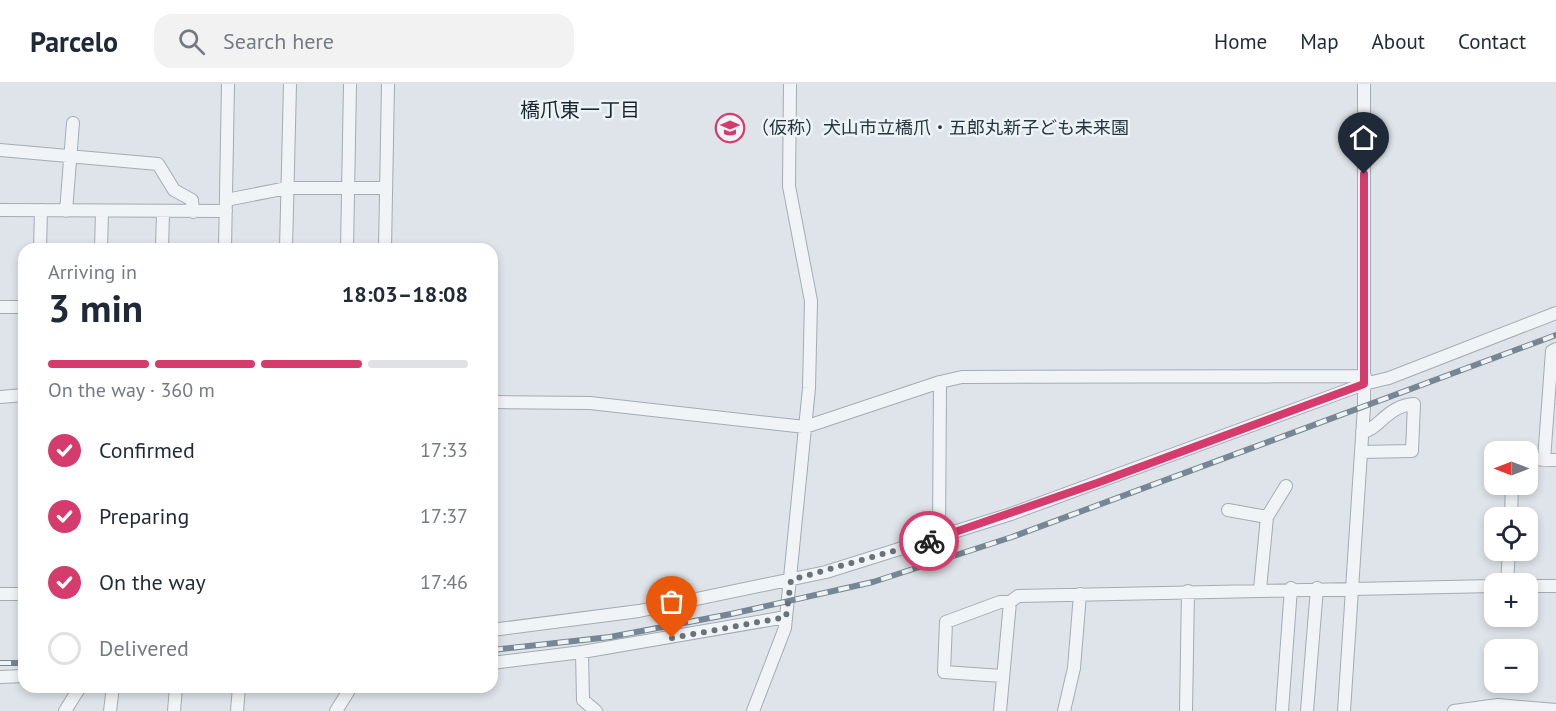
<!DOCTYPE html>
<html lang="en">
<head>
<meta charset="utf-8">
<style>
  body { margin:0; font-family:"PT Sans","Noto Sans JP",sans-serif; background:#f2f2f3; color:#1f2937; height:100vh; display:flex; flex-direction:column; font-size:22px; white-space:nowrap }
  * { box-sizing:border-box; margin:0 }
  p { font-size:20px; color:#747a83 }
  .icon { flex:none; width:33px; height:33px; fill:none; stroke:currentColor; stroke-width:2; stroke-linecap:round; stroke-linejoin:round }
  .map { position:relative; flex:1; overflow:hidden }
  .side { position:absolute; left:18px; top:159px; width:480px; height:450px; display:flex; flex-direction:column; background:#fff; border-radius:18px; box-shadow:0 3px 9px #0003 }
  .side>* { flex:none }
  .needle { width:39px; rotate:270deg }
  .fabs { position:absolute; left:1484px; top:357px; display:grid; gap:12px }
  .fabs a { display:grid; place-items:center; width:54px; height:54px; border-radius:12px; background:#fff; box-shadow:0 3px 9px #0003; font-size:30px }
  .pin { position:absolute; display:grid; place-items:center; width:51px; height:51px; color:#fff; margin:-62px -26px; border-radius:50% 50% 50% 0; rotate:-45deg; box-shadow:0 0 6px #0007 }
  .pin .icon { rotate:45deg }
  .courier { position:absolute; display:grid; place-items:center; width:60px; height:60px; margin:-30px; border:4px solid #d53c6d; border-radius:50%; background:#fff; color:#222; box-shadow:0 2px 8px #0007 }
  .headline em { font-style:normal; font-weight:800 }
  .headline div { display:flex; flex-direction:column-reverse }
  .headline { display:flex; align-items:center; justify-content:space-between; height:102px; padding:0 30px }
  h1 { font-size:39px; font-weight:800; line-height:45px }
  .bar { display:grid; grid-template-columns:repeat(4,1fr); gap:9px 6px; align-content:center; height:72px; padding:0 30px }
  .bar i { height:8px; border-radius:4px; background:#e0e1e3 }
  .bar .current { background:#d53c6d }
  .bar p { grid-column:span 4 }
  ol { padding:0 30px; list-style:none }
  li { display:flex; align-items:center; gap:18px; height:66px }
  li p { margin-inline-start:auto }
  li .icon { padding:6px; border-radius:50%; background:#d53c6d; color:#fff; stroke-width:4 }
  li:last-child { color:#747a83 }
  li i { width:33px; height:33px; border:3px solid #e0e1e3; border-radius:50% }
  header { display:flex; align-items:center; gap:36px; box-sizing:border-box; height:84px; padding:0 30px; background:#fff; border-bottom:2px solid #e0e1e3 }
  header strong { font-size:28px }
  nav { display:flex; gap:33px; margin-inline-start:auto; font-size:21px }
  .search { width:420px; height:54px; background:#f2f2f3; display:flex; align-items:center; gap:15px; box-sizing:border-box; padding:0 21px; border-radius:18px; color:#747a83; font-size:22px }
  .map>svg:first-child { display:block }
</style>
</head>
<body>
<header>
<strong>Parcelo</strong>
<div class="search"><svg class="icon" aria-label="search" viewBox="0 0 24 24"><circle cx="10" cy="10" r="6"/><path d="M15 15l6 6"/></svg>Search here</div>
<nav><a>Home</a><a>Map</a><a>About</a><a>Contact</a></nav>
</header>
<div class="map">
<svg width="1556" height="627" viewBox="0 0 1556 627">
  <rect width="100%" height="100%" fill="#dee4e9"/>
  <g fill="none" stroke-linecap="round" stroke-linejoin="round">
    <g stroke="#a3acb3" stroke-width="14">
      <path id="minor" d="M0,66L158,80L174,106L192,116L193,128
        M226,116L287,104H386
        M0,126L226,127
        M66,127L73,39
        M40,165L41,126
        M101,165L102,127
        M162,165L163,128
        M225,165L228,0
        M286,165L290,0
        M347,165L350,0
        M385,165L388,0
        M0,223H24
        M0,313L24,311
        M492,318L590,319L805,343L940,298L962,293L1365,292
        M1361,368L1412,367L1414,320C1388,321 1377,347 1362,348
        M1527,375L1556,376
        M1544,376L1552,267L1556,265
        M1228,426L1267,433
        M1511,434L1512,400
        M939,455L940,298
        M1507,500L1509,466
        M1527,502H1556
        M1260,505L1267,433L1286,402
        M0,510H24
        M492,546L639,527L826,488L1011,430L1364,300L1389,294L1556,229
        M582,568L583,616L596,627
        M492,579L582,568L786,533
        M1002,592L944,588L946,538L1000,518H1010
        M0,593L24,592
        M65,627L80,603
        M110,627L113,603
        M174,627L176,603
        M237,627L239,603
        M336,627L351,603
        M753,627L785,544L809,304L811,217L789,102L790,0
        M1000,627L1010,518L1018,512L1494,502
        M1064,627L1074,584L1080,510
        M1186,627L1188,507
        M1282,627L1291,504
        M1307,627L1317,504
        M1344,627L1364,323V0
        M1454,627L1498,621L1556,626"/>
    </g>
    <use href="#minor" stroke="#f1f4f7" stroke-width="12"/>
    <g stroke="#778693" stroke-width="6">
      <path id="rail" d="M492,566L610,553L731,530L873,498L1012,453L1556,251
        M0,579H24"/>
    </g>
    <use href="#rail" stroke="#eef3f6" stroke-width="4" stroke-dasharray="11" stroke-linecap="butt"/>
  </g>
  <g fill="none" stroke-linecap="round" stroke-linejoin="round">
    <path stroke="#67727b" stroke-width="6" stroke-dasharray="0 10.8" d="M672,554L786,533L791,496L929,457"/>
    <path stroke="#d53c6d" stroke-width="8" d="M929,457L1097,399L1364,300V90"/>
  </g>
  <defs>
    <g id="school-ring" transform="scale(1.5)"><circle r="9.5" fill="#eef3f6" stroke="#d53c6d" stroke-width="1.5"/><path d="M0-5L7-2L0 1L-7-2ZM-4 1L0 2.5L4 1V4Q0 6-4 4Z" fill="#d53c6d"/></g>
  </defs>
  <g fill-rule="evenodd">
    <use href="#school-ring" x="730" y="44"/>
  </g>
  <g text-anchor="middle" stroke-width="5" stroke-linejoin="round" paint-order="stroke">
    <g font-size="18" fill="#273440" stroke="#eef3f6" text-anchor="start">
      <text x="751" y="50">（仮称）犬山市立橋爪・五郎丸新子ども未来園</text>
    </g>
    <g font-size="20" fill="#192531" stroke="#eef3f6">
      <text x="580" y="33">橋爪東一丁目</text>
    </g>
  </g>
</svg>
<div class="fabs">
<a><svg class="needle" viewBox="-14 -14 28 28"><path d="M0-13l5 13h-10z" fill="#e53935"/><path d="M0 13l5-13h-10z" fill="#747a83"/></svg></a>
<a><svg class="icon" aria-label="locate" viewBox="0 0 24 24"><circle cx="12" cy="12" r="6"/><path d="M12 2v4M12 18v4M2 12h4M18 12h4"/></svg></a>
<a>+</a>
<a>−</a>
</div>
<div class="pin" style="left:672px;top:554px;background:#ea580c"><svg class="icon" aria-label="bag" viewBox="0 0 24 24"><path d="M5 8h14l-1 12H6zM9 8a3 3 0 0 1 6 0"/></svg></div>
<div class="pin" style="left:1364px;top:90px;background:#1f2937"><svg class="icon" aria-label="home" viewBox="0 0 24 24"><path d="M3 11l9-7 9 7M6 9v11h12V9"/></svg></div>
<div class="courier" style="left:929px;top:457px"><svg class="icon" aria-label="bike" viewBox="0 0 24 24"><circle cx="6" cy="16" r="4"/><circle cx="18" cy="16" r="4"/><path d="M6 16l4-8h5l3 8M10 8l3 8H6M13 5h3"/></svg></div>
<section class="side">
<div class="headline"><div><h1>3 min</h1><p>Arriving in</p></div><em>18:03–18:08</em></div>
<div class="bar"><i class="current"></i><i class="current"></i><i class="current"></i><i></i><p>On the way · 360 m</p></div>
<ol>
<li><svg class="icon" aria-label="check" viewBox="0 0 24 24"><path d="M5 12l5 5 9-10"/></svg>Confirmed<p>17:33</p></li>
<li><svg class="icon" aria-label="check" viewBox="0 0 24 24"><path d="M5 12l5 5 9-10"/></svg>Preparing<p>17:37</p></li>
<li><svg class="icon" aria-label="check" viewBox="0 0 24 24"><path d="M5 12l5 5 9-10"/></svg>On the way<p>17:46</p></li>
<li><i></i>Delivered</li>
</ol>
</section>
</div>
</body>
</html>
